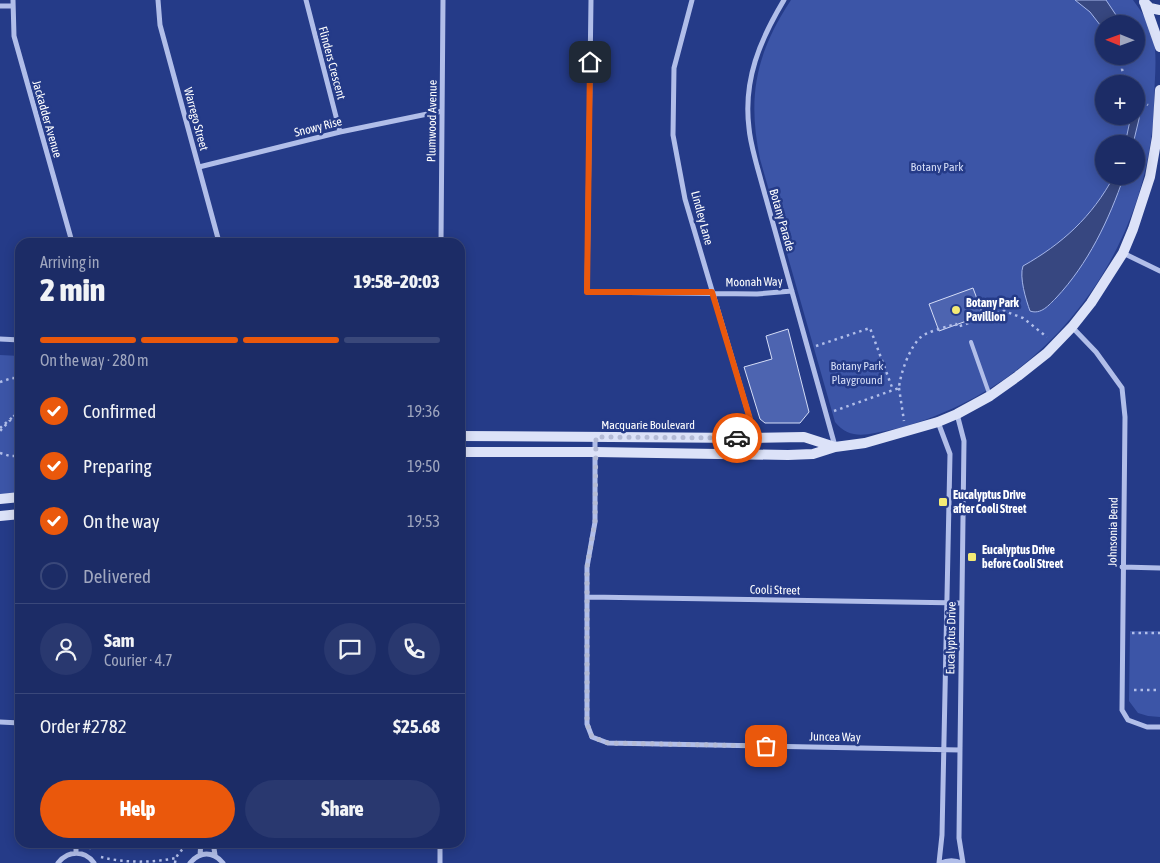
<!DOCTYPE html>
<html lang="en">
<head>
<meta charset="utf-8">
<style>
  body { margin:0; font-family:"Asap Condensed",sans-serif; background:#29386f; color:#f1f3f6; height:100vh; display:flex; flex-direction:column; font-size:19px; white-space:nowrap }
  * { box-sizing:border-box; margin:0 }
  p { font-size:16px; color:#a0a7bf }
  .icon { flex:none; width:28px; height:28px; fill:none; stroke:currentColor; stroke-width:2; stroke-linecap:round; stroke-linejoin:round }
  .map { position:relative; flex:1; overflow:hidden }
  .details { position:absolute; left:15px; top:238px; width:450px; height:610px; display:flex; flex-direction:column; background:#1c2c66; border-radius:15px; box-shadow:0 2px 12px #0003,0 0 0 1px #3a487a }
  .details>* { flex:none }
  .needle { width:32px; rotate:271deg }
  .controls { position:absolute; left:1095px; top:15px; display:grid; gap:10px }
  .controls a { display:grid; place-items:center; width:50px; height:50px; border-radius:50%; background:#1c2c66; box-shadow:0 2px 12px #0003,0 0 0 1px #3a487a; font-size:25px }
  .pin { position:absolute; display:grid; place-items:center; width:42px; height:42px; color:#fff; margin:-21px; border-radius:10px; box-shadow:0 2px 8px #0006 }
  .courier { position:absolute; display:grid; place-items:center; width:50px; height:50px; margin:-25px; border:4px solid #ea580c; border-radius:50%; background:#fff; color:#222; box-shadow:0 1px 6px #0007 }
  .headline em { font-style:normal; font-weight:800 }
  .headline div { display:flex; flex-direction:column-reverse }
  .headline { display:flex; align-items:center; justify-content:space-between; height:85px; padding:0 25px }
  h1 { font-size:32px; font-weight:800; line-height:38px }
  .bar { display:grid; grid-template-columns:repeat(4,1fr); gap:8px 5px; align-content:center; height:60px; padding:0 25px }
  .bar i { height:6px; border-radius:4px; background:#3a487a }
  .bar .on { background:#ea580c }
  .bar p { grid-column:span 4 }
  .line { display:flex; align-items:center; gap:12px; padding:0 25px; border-top:1px solid #3a487a }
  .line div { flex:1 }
  .round { display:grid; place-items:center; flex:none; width:52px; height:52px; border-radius:26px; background:#29386f }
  ol { padding:0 25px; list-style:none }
  li { display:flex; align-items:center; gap:15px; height:55px }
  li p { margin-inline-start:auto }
  li .icon { padding:5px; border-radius:50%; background:#ea580c; color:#fff; stroke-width:4 }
  li:last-child { color:#a0a7bf }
  li i { width:28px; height:28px; border:2px solid #3a487a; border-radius:50% }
  .button { display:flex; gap:10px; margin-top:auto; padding:10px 25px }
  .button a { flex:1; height:58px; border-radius:30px; background:#ea580c; color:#fff; font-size:20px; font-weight:800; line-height:58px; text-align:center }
  .button a+a { background:#29386f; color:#f1f3f6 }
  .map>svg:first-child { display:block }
</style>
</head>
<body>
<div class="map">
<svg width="1160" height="863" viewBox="0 0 1160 863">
  <rect width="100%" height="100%" fill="#253b88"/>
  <path fill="#3c55a7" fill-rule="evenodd" d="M791,0H1133C1141,11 1150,23 1153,36C1158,58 1154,82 1154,104C1150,231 1073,351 958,406C936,416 914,425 890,430C869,434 850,441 835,422L760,159C747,96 756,53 791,0ZM1104,24H1136V56H1104ZM1104,84H1136V116H1104ZM1104,144H1136V176H1104Z
    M0,355L20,356V494L0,495Z
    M1130,631H1160V717L1148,716L1138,713L1129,701Z"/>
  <path fill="#374780" stroke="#a5b6ea" d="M1075,0H1106L1122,24H1104V30L1090,12Z
    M1136,114L1139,116V119L1133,144H1125L1131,116H1136Z
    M1114,176H1124C1109,220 1088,264 1056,298C1049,305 1041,315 1030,311C1026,300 1019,277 1023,266C1062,244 1092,217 1114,176Z"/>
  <path fill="#4d64b0" stroke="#d5ddf7" d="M973,288L983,315L939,331L929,304Z
    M788,329L809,412L800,423H765L760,419L744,367L772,359L766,336Z"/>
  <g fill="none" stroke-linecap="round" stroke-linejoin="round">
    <path stroke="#b1bee9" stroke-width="2.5" stroke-dasharray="2.5 4" stroke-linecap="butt" d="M1136,38L1143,29
      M1125,56L1122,69L1126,84
      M1136,98L1148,105
      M816,346L870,328L893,390
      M0,382L12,378L20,379
      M899,388L904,421
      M834,411L899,388C900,374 910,346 921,337C928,331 947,327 956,324L957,327L1004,311L1023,318L1047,337
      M15,415L20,408
      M0,428L15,415L0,431
      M0,453L10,456H20
      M1132,633H1160
      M1134,690H1160
      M88,842L91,849
      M429,845V842
      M101,857C124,863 152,863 176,858
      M175,863C176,853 184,847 193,844"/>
    <path stroke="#b1bee9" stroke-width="4" d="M971,342L990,396"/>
    <path stroke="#b1bee9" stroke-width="5" d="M13,0L14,36L72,242
      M158,0L160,25L219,242
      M306,0L340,132
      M591,0L587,292L757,294L792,291
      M692,0L674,68L673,135L685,199L750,419V438
      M784,0C760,40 743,80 749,128C750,141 754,154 757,166L835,446
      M0,6H13
      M199,167L340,132L442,111
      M441,242L443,0
      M1123,253L1160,271
      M1072,327L1096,352L1122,388L1125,417L1122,710L1128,720L1147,727H1160
      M0,339L20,340
      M957,414L964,441L960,750L959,838L963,863
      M938,422L950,454L942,835L939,863
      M595,437V522L587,567V724L592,737L608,743L960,750
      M1122,567L1160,568
      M588,597L962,603
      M0,722L20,723
      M76,842V853
      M213,842L215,855
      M440,842V863
      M200,855L201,842
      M58,863C68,850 85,850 94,863
      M190,863C200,851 213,851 223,863
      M941,863C947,860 956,860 961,863"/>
    <path stroke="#dce2f8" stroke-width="10" d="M1144,2L1150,8L1160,10
      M1145,4L1160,47
      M460,436L750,438L804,437L835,447
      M460,452H595L788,455L813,454L835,447L865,443L938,422L957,414L990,396L1018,376L1047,353L1072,327L1091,303L1123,253L1133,229L1150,177L1157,137L1160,90
      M0,499L20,497
      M0,516L20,514"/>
  </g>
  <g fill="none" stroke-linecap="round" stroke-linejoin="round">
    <path stroke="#b3bad5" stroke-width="5" stroke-dasharray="0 9" d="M737,438L596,437L595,522L587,567V724L592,737L608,743L766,746"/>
    <path stroke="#ea580c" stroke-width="6" d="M590,62L587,292H712L750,419V438H737"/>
  </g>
  <g fill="#f3ea75" stroke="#253b88" stroke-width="2">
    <circle cx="956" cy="310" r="5"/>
    <rect x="938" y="497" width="10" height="10" rx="2.5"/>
    <rect x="967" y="552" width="10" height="10" rx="2.5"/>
  </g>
  <g text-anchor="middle" stroke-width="5" stroke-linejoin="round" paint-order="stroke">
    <g font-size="12" fill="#fff" stroke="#253b88">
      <text transform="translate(332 63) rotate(75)" y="4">Flinders Crescent</text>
      <text transform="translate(47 119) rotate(74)" y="4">Jackadder Avenue</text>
      <text transform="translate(196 119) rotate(75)" y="4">Warrego Street</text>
      <text transform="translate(432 121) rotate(-89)" y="4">Plumwood Avenue</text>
      <text transform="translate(318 127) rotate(-14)" y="4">Snowy Rise</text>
      <text transform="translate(702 218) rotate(75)" y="4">Lindley Lane</text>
      <text transform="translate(782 220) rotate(74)" y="4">Botany Parade</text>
      <text transform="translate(754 282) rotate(-1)" y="4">Moonah Way</text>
      <text x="648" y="429">Macquarie Boulevard</text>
      <text transform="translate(1113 532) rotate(-89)" y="4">Johnsonia Bend</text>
      <text transform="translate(775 590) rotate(1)" y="4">Cooli Street</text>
      <text transform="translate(951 638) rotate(-89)" y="4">Eucalyptus Drive</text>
      <text transform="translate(835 737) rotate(1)" y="4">Juncea Way</text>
    </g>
    <g font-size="12" fill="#d5ddf7" stroke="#253b88">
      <text x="937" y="171">Botany Park</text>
      <text x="857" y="370">Botany Park<tspan x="857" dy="14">Playground</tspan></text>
    </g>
    <g font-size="12" font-weight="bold" fill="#fff" stroke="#253b88" text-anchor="start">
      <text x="966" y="307">Botany Park<tspan x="966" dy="14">Pavillion</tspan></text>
      <text x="953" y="499">Eucalyptus Drive<tspan x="953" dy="14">after Cooli Street</tspan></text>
      <text x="982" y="554">Eucalyptus Drive<tspan x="982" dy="14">before Cooli Street</tspan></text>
    </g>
  </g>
</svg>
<div class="controls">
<a><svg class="needle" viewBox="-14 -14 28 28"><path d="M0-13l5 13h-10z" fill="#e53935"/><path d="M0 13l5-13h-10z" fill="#a0a7bf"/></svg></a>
<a>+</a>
<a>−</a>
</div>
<div class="pin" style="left:766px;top:746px;background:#ea580c"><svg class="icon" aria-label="bag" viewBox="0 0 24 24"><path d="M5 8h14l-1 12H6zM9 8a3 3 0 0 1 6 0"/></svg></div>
<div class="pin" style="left:590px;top:62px;background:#1f2937"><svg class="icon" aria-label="home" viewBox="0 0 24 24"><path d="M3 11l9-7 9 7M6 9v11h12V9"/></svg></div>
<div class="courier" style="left:737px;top:438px"><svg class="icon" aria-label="car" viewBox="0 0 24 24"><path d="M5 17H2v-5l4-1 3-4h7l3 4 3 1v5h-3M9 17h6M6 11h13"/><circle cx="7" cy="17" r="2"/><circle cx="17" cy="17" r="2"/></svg></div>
<section class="details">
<div class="headline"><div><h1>2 min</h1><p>Arriving in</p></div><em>19:58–20:03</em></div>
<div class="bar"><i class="on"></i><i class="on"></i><i class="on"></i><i></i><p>On the way · 280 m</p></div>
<ol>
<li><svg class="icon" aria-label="check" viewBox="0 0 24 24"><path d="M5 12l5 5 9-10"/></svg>Confirmed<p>19:36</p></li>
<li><svg class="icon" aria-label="check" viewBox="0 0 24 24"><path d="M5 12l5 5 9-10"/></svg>Preparing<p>19:50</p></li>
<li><svg class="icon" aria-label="check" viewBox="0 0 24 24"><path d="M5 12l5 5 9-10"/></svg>On the way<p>19:53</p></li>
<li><i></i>Delivered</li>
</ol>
<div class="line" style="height:90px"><a class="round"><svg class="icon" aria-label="person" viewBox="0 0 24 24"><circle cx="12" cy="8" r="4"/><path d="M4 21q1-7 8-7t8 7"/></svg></a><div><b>Sam</b><p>Courier · 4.7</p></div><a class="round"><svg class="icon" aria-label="chat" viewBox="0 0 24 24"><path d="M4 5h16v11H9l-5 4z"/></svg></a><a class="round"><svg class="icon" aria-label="phone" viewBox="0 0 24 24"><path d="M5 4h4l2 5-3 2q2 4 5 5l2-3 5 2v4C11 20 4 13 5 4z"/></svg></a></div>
<div class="line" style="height:65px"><div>Order #2782</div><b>$25.68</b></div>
<div class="button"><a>Help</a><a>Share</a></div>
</section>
</div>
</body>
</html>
